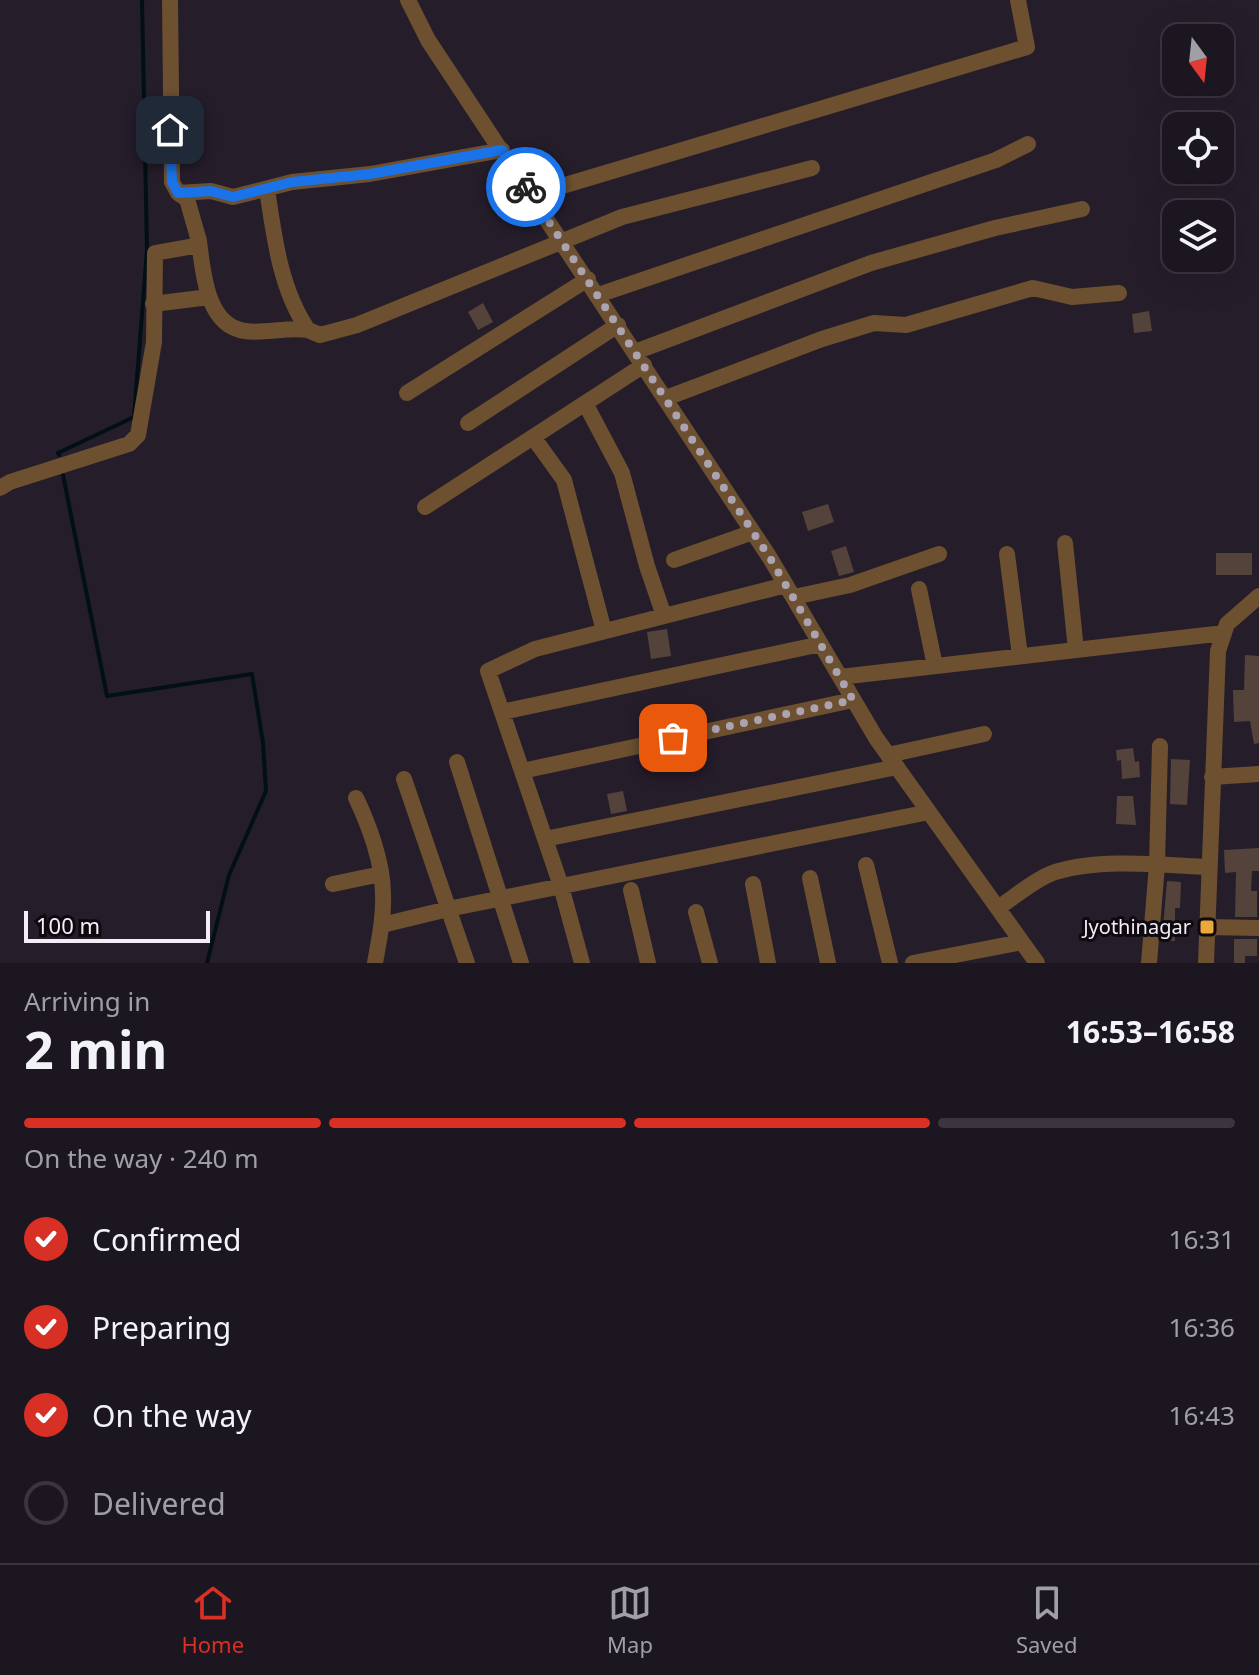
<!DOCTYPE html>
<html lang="en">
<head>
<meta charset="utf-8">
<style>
  body { margin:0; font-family:"Noto Sans",sans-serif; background:#251f29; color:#f1f3f6; height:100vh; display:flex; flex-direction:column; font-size:30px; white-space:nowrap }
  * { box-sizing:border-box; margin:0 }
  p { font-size:26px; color:#a09fa5 }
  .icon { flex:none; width:44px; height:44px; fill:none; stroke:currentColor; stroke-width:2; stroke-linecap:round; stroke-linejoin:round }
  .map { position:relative; height:963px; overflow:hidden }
  .panel { display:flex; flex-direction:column; background:#1c1620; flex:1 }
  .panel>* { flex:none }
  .needle { width:52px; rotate:165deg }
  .tools { position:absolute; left:1162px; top:24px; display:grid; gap:16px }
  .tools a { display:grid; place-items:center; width:72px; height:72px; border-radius:16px; background:#1c1620; box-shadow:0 8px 32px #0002,0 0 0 2px #3a353e; font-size:40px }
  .scale { position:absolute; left:24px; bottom:20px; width:186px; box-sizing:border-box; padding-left:8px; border:4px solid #f3edf7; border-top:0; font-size:22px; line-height:28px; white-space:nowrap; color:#f3edf7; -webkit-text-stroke:6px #0d090f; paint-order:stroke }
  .pin { position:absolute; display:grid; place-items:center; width:68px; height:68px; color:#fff; margin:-34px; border-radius:16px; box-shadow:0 4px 12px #0006 }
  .courier { position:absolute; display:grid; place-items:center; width:80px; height:80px; margin:-40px; border:6px solid #1a73e8; border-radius:50%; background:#fff; color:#222; box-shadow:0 2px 10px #0007 }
  .summary em { font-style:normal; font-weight:700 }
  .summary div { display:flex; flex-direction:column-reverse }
  .summary { display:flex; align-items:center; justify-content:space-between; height:136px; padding:0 24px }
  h1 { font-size:52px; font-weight:700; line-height:60px }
  .bar { display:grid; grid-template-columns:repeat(4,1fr); gap:12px 8px; align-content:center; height:96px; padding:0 24px }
  .bar i { height:10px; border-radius:6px; background:#3a353e }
  .bar .current { background:#d93025 }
  .bar p { grid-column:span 4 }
  ol { padding:0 24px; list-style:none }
  li { display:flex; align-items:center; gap:24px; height:88px }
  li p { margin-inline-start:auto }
  li .icon { padding:8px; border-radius:50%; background:#d93025; color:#fff; stroke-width:4 }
  li:last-child { color:#a09fa5 }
  li i { width:44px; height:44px; border:4px solid #3a353e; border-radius:50% }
  .dock { display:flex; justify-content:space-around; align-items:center; height:112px; border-top:2px solid #3a353e; background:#1c1620; font-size:22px; color:#a09fa5 }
  .dock a { display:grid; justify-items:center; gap:4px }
  .dock .current { color:#d93025 }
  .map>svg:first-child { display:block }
</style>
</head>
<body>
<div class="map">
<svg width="1259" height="963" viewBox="0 0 1259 963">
  <rect width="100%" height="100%" fill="#261d2b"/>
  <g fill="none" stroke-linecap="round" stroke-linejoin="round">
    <path stroke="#001015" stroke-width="4" d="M59,455L58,453L134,417L147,250L142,0
      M63,475L107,696L252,674L263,743L266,791L229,875L207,963"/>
  </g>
  <path fill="#54433b" d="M483,303L493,322L478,330L468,312Z
    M1149,311L1152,331L1134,333L1132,314Z
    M828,504L834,522L808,531L802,512Z
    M846,546L854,572L839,576L831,551Z
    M1216,553H1252V575H1216Z
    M667,629L671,656L651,659L647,632Z
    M1245,655L1259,656V743L1254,744L1250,721L1234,722L1233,690H1244Z
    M1133,748L1135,762L1139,761L1140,777L1122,779L1121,760L1117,761L1116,750Z
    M1171,759L1190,760L1187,805L1170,804Z
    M623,791L627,811L611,814L607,794Z
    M1117,796H1133L1136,825L1116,824Z
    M1259,848V871H1252L1251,891H1257V917H1235L1236,872L1225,873L1224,850Z
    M1167,881L1181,882L1180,908H1175V941L1162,940Z
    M1234,939H1257V956H1245V963H1234Z"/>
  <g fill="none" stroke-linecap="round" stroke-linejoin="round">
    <path stroke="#6c5030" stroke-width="16" d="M408,0L428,40L770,558L876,738L1037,963
      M267,189C274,236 280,289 308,330L320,335L357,325L622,217L812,168
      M178,193L211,191L233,197L292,182L370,174L502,150
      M532,195L1027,47L1018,0
      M199,241C203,271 206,326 245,331C264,334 286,327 308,330
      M598,295L996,160L1028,144
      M153,304L209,297
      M635,352L871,263L995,228L1082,209
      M407,393L588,279
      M666,398L822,339L874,323L906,325L1033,288L1072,297L1119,293
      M585,403L622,473L647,566L664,616
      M468,423L618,325
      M533,437L564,480L604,631
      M0,488L10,482L129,444L138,435L154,342L155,253L194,246L199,241L187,199L178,193L172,182L170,0
      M425,507L644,365
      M1065,543L1076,650
      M1007,554L1020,656
      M674,560L753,532
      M919,589L935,666
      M794,597L850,585L939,554
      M840,677L1224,633
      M502,712L821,644
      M888,755L984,734
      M457,762L521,963
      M522,771L853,700
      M1212,777L1259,774
      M404,779L467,963
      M356,798C369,825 383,863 383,894C384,917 379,940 375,963
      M545,839L897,767
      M866,865L890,963
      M810,878L828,963
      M333,884L381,874
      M753,884L768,963
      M631,890L648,963
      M998,908C1016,896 1035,879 1055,872C1101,858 1162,865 1209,867
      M696,912L710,963
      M382,925L448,909L929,812
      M1207,927L1259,928
      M582,963L561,886L488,671L535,649L786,585
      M913,963L1022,942
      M1149,963L1157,865L1160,746
      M1206,963L1218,651L1227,624L1259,596"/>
  </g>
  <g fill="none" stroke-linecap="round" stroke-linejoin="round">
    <path stroke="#aba4b0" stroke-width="8" stroke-dasharray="0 14.4" d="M526,187L770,558L853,700L673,738"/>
    <path stroke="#1a73e8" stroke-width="10" d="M170,130L172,182L178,193L211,191L233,197L292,182L370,174L502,150L526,187"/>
  </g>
  <rect fill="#eca93b" stroke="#0d090f" stroke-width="3" x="1199" y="919" width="16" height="16" rx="4"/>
  <g text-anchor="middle" stroke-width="6" stroke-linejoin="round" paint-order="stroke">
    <g font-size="20" fill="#f3edf7" stroke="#0d090f" text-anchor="end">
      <text x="1191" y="934">Jyothinagar</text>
    </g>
  </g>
</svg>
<div class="tools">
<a><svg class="needle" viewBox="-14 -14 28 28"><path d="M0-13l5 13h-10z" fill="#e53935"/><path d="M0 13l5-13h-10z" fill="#a09fa5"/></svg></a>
<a><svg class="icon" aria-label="locate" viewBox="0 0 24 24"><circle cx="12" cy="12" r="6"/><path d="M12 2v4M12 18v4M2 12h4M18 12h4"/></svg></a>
<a><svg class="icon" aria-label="layers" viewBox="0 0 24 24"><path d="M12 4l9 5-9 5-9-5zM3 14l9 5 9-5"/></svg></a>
</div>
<div class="scale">100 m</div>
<div class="pin" style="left:673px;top:738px;background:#ea580c"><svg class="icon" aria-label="bag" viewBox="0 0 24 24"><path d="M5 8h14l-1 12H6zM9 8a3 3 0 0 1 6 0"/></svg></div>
<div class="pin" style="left:170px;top:130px;background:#1f2937"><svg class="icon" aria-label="home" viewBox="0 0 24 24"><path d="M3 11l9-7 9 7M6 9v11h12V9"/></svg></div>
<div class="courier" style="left:526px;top:187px"><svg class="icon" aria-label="bike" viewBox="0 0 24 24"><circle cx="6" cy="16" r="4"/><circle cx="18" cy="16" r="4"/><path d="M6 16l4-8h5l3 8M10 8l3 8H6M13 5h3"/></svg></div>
</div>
<section class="panel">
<div class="summary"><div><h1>2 min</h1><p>Arriving in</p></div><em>16:53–16:58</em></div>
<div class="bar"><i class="current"></i><i class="current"></i><i class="current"></i><i></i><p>On the way · 240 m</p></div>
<ol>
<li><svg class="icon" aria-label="check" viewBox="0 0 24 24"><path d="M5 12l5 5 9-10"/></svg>Confirmed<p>16:31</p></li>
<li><svg class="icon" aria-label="check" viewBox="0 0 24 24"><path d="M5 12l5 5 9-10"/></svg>Preparing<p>16:36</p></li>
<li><svg class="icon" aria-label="check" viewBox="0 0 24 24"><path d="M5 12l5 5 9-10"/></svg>On the way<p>16:43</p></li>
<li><i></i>Delivered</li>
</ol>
</section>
<nav class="dock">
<a class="current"><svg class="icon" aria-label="home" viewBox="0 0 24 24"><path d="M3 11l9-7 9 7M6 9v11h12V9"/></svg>Home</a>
<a><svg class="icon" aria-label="map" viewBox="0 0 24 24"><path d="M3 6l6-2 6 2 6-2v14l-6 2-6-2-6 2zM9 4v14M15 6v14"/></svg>Map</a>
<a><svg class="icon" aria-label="saved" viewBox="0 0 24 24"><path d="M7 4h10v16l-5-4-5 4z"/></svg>Saved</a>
</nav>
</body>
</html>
